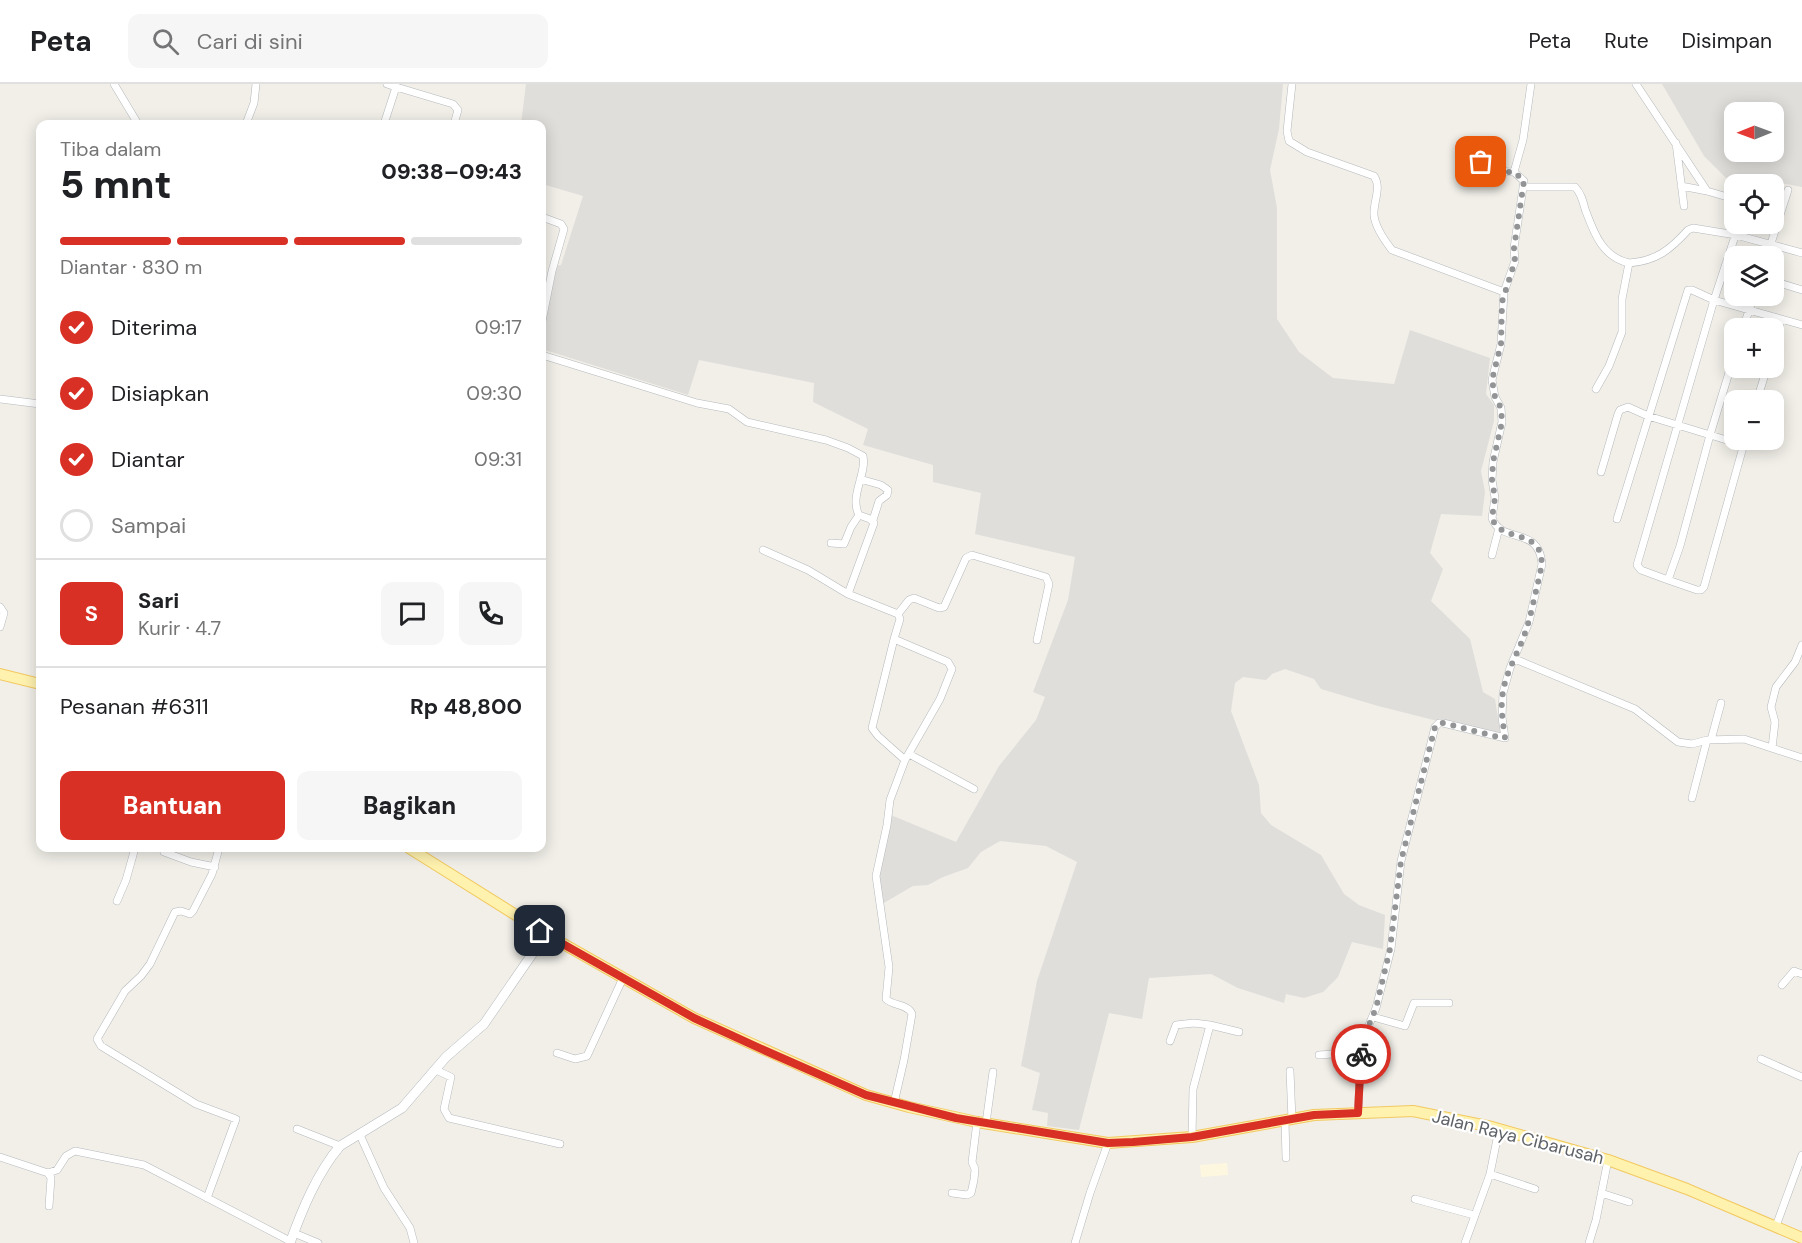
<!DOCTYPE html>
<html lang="id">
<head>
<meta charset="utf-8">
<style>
  body { margin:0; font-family:"DM Sans",sans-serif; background:#f6f6f6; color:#202124; height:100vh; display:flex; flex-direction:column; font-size:22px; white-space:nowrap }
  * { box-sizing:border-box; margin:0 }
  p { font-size:20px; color:#757577 }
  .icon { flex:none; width:33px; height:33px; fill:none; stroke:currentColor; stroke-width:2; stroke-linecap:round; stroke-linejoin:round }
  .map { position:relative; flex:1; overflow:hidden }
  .side { position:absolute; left:36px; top:36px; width:510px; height:732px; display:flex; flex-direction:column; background:#fff; border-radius:12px; box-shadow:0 3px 15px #0003 }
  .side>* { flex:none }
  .needle { width:39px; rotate:269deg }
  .fabs { position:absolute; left:1724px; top:18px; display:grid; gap:12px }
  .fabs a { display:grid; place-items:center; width:60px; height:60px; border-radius:12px; background:#fff; box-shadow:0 3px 15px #0003; font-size:30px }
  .pin { position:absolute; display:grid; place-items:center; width:51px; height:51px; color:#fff; margin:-26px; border-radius:12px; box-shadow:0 3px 9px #0006 }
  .courier { position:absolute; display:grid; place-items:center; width:60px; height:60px; margin:-30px; border:4px solid #d93025; border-radius:50%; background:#fff; color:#222; box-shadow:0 2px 8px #0007 }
  .summary em { font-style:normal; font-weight:800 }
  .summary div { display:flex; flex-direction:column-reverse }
  .summary { display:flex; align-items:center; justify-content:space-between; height:102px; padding:0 24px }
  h1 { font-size:39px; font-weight:800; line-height:45px }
  .bar { display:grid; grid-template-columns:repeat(4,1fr); gap:9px 6px; align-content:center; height:72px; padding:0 24px }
  .bar i { height:8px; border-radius:4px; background:#e0e0e0 }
  .bar .current { background:#d93025 }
  .bar p { grid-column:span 4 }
  .line { display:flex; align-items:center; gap:15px; padding:0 24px; border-top:2px solid #e0e0e0 }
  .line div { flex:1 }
  .round { display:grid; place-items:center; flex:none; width:63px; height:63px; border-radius:12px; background:#f6f6f6 }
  ol { padding:0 24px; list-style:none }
  li { display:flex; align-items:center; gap:18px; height:66px }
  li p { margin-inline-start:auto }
  li .icon { padding:6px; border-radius:50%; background:#d93025; color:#fff; stroke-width:4 }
  li:last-child { color:#757577 }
  li i { width:33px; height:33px; border:3px solid #e0e0e0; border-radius:50% }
  .action { display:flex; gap:12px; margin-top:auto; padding:12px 24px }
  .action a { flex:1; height:69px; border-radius:12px; background:#d93025; color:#fff; font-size:24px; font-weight:800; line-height:69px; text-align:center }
  .action a+a { background:#f6f6f6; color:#202124 }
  header { display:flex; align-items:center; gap:36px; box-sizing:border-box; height:84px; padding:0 30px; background:#fff; border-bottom:2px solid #e0e0e0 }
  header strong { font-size:28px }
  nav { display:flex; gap:33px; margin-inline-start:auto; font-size:21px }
  .search { width:420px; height:54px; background:#f6f6f6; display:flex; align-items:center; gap:15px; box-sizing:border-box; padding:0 21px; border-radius:12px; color:#757577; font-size:22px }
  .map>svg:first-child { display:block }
</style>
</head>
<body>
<header>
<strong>Peta</strong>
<div class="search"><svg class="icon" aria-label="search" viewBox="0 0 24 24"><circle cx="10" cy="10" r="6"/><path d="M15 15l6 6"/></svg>Cari di sini</div>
<nav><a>Peta</a><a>Rute</a><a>Disimpan</a></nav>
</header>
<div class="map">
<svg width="1802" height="1159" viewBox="0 0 1802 1159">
  <rect width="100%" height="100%" fill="#f1efe8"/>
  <path fill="#fef7e0" d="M1227,1079L1228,1091L1201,1093L1200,1081Z"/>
  <path fill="#e0deda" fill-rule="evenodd" d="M526,0H1283L1279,45L1270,86L1277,124V235L1299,268L1333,294L1394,300L1410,246L1490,274L1486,310L1494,321V337L1481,387L1485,408L1482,432L1441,430L1430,469L1443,485L1431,517L1470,555L1483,608L1495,615L1501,653L1378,622L1321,605L1314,595L1285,585L1272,590L1266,596L1243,593L1235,599L1231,627L1259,701L1261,729L1271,741L1321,771L1344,810L1359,821L1385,831L1383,865L1352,858L1338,893L1323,908L1304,914L1286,910L1284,919L1238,904L1211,890L1149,894L1142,935L1109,929L1079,1046L1047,1042L1048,1029L1032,1026L1040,989L1021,982L1037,897L1077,778L1046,762L1000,757L981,768L968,784L943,793L928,801L913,802L882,820L875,788L886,729L956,758L999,682L1036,636L1045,613L1033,608L1068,516L1075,473L975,450L981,409L933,398V381L863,361L868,345L813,318L814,299L699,276L688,311L542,265V219L551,183L561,181L583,112L542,100V40H521Z
    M1662,0H1802V103L1781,99L1728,96L1704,72ZM1734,28H1773V68H1734Z"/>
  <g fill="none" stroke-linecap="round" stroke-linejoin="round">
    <g stroke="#b5b8bc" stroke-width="8">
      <path id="street" d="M114,0L138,40
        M1292,0L1287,47L1289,57L1307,68L1374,92C1382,104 1373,118 1374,131C1375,143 1385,157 1392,166L1504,208L1501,260L1492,296L1495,313L1501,324L1502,338L1493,378L1492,396L1495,414L1492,434C1502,461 1539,441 1542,480L1529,538L1510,584L1503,609L1502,633L1505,654L1443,639H1439L1435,643L1401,777L1391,865L1376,924L1366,948L1361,968L1358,1029
        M1636,0L1707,107L1734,115
        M396,3L453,20L458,26L454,40
        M219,40H226
        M246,40L254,19L256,0
        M384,40L396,3L387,0
        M1676,59L1684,122
        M1472,67C1482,83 1495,88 1514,88
        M1681,102L1707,107
        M1523,103H1575C1581,109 1583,117 1585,125C1594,149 1602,173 1629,179L1622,215V248L1609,282L1596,305
        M542,133L561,140L564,145L552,187L542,237
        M1767,172L1788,106
        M1629,179C1656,177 1670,166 1688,146L1693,144L1736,151L1802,169
        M1773,197L1802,206
        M1504,208L1515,177L1514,164L1524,97L1514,88L1523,56L1531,0
        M1743,244L1754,212
        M1773,263L1781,235
        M542,271L697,319L729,325L747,338L826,356L848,364L863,372C867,390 849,412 859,431L870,435L874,439L848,510L898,530L900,535L894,555L948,578L952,585L940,615L905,676L890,716L887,741L876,792L889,883L886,915C893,922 908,920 912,930L904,976L894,1019
        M1734,272L1710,351L1680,462L1668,496L1697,506H1701L1704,503L1745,356
        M0,315L40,320
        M1757,316L1767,284
        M1601,388L1618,330L1620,326L1628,323L1648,332L1743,361
        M860,395L881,401L888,406L887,411L879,417L873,436
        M1617,435L1688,206H1692L1714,216L1802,241
        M831,459L844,460L851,443L859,431
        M763,466L808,486L848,510
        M1492,471L1499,444
        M1668,496L1641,486L1637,481L1714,216L1739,140
        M0,523L4,529L0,543
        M898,530L909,516L914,514L939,524L944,523L966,474L972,471L1046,493L1049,500L1037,556
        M894,555L872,644L878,652L905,676
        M1515,575L1635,625L1678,658L1692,660L1707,656L1744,655L1802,674
        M1711,656L1721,619
        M1772,664L1775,638L1771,623L1776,603L1795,578L1802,561
        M909,670L974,705
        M1692,714L1707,656
        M164,768L191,778L215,783
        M117,817L126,796L135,764
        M1782,901L1794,887L1802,890
        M1373,933L1405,942L1414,919H1449
        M1170,957L1176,941L1194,939L1210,941
        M557,969L575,975L587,972L623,894
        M1319,971L1361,968
        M1761,975L1802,993
        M436,986L451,993L444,1025L449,1034L560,1060
        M1290,987L1292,1036
        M1285,1037L1286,1074
        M986,1039L993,988
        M297,1045L340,1062
        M360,1051L384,1104L410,1144L414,1159
        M1192,1053L1193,1005L1210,941L1239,948
        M0,1073L48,1089L51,1094L49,1122
        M48,1089L57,1086L66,1072L75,1067L144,1081L290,1157
        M1490,1090L1535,1105
        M952,1109L967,1111L971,1109L974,1096L975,1085L972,1078L977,1038
        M1601,1109L1629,1118
        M207,1114L236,1035L196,1020L101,962L97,955L125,907L141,892L150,880L175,828L181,827L190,830L193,827L212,790L219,764
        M1415,1115L1474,1131
        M1776,1142L1802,1071
        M294,1149L318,1159
        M1075,1159L1090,1109L1108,1059
        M1465,1159L1490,1090L1499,1045
        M1589,1159L1596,1136L1608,1076"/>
    </g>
    <g stroke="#b6babf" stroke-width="10">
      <path id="secondary" d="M290,1159C302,1126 317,1089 340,1062L402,1024L446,973L484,940L546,850"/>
    </g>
    <g stroke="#f2c960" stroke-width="12">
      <path id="primary" d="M0,590L40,600
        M409,764L546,850L694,934L866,1011L909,1023L977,1038L1108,1059L1192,1053L1314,1031L1413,1027L1492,1043L1608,1076L1687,1105L1802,1154"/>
    </g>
    <use href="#street" stroke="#fff" stroke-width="7"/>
    <use href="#secondary" stroke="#fff" stroke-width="9"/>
    <use href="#primary" stroke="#fff2af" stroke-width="10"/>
  </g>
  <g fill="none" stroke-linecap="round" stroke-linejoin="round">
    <path stroke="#929495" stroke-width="6" stroke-dasharray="0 10.8" d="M1361,970L1366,948L1376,924L1390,865L1401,777L1435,643L1439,639H1443L1502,654H1505C1503,638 1500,624 1503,608C1506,588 1517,571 1524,552C1530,536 1533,519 1537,503C1539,493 1543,481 1541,471C1534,446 1500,457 1492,434L1495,414L1492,396L1493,378L1502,338L1501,324L1495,313L1492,296L1501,260L1502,218L1515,177L1514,164L1524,97L1514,88H1497L1481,78"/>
    <path stroke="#d93025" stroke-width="8" d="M540,847L694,934L766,967L866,1011L956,1034L1108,1059L1133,1058L1192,1053L1314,1031L1358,1029L1361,970"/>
  </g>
  <g text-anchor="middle" stroke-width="4.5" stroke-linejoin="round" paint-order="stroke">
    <g font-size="18" fill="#5f6368" stroke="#fff">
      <text transform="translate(1518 1053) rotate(14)" y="6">Jalan Raya Cibarusah</text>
    </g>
  </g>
</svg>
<div class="fabs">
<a><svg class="needle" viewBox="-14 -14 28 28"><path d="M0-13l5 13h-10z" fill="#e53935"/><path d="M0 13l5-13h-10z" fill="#757577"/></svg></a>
<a><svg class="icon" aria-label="locate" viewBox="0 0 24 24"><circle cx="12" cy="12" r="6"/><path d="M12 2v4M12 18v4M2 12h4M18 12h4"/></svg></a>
<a><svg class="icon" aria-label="layers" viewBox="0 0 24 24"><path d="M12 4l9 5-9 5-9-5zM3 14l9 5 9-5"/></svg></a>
<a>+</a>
<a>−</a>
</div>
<div class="pin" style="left:1481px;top:78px;background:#ea580c"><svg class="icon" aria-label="bag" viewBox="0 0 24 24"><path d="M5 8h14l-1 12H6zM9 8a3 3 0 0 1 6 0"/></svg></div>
<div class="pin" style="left:540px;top:847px;background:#1f2937"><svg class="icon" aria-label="home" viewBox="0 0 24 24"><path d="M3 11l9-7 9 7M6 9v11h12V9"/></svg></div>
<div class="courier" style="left:1361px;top:970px"><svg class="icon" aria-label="bike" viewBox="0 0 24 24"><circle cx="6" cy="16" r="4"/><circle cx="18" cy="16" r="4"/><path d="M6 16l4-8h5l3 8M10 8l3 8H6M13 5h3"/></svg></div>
<section class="side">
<div class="summary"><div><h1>5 mnt</h1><p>Tiba dalam</p></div><em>09:38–09:43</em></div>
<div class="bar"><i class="current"></i><i class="current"></i><i class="current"></i><i></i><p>Diantar · 830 m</p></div>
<ol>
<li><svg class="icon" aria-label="check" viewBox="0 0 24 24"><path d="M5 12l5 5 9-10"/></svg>Diterima<p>09:17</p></li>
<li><svg class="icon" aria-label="check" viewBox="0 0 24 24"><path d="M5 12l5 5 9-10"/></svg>Disiapkan<p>09:30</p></li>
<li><svg class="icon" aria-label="check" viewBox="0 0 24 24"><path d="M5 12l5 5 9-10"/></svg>Diantar<p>09:31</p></li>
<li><i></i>Sampai</li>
</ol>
<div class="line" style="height:108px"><b class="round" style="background:#d93025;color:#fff">S</b><div><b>Sari</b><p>Kurir · 4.7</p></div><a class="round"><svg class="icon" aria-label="chat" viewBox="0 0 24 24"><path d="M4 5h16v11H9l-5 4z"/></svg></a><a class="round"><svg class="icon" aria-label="phone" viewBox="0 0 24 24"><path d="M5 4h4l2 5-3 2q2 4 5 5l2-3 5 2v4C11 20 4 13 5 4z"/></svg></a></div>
<div class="line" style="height:78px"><div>Pesanan #6311</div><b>Rp 48,800</b></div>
<div class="action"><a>Bantuan</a><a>Bagikan</a></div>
</section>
</div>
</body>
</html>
